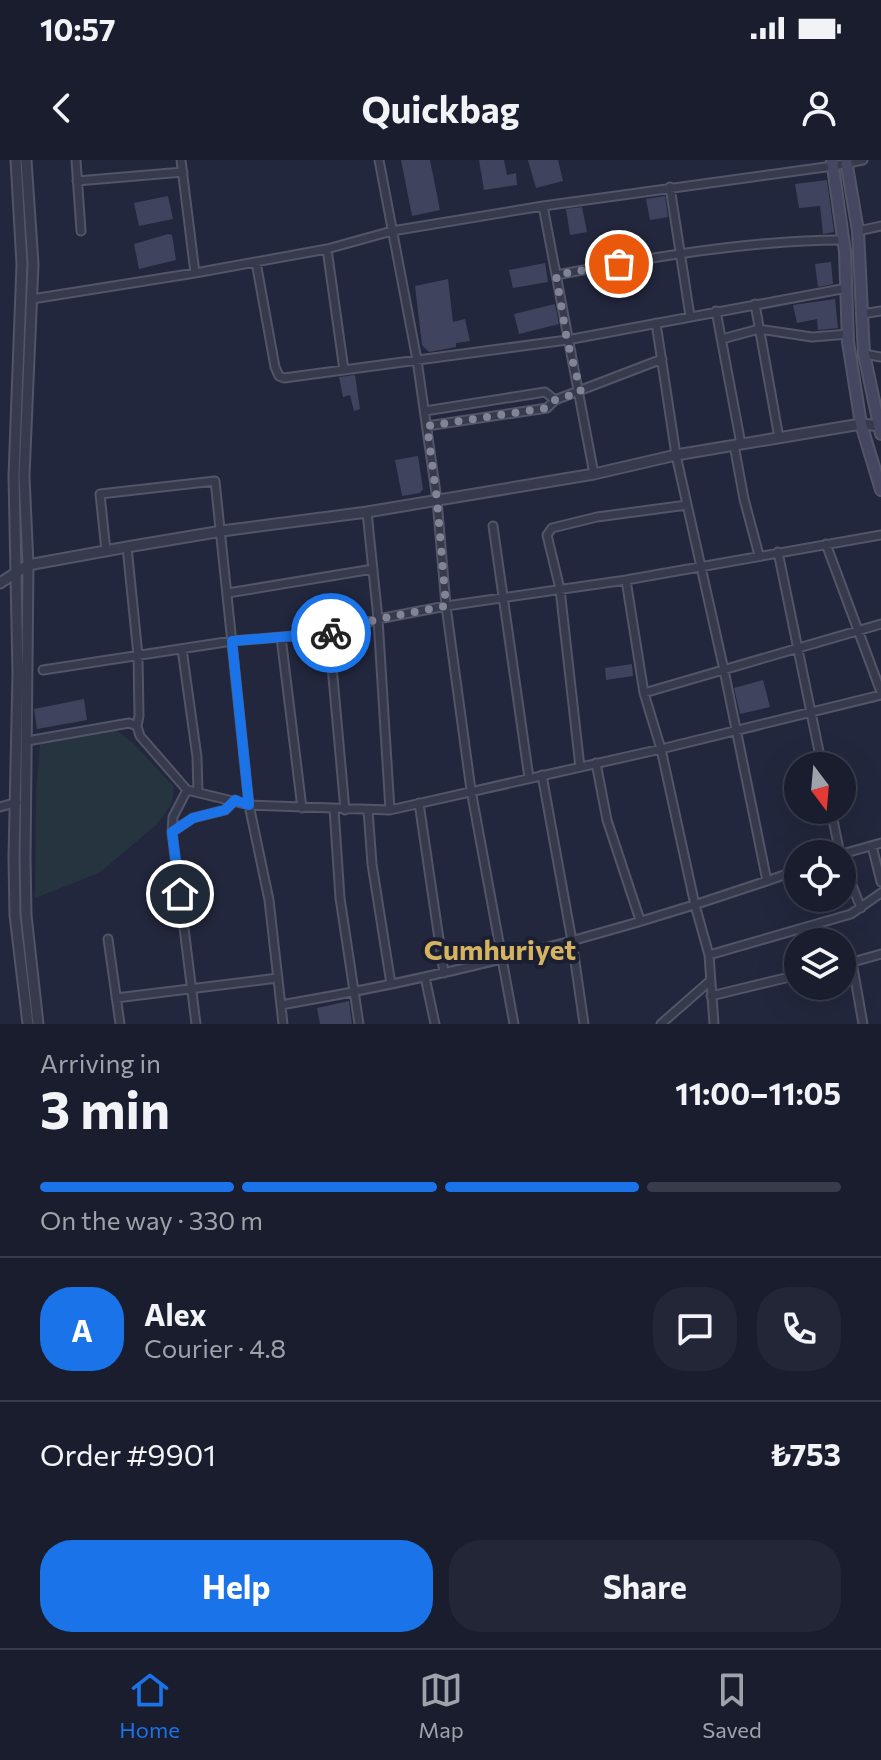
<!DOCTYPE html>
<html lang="en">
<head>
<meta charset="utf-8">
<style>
  body { margin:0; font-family:Commissioner,sans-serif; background:#232636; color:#f1f3f6; height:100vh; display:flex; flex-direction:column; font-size:30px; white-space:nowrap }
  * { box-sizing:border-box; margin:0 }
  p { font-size:26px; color:#9fa2aa }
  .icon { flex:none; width:44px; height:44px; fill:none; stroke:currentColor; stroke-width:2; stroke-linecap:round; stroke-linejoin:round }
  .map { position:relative; height:864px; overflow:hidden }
  .details { display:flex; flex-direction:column; background:#1a1d2e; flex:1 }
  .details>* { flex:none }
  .needle { width:52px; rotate:164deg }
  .tools { position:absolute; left:784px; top:592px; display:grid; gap:16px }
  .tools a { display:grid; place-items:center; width:72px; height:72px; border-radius:50%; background:#1a1d2e; box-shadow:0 8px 32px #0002,0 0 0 2px #383b4a; font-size:40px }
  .pin { position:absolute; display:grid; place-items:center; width:68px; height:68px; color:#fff; margin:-34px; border:4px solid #fff; border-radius:50%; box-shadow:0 2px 8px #0007 }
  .courier { position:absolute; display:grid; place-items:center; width:80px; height:80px; margin:-40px; border:6px solid #1a73e8; border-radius:50%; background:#fff; color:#222; box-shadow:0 2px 10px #0007 }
  .head em { font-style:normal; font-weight:700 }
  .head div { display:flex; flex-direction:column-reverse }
  .head { display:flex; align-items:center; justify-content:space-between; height:136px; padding:0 40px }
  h1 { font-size:52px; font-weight:700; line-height:60px }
  .bar { display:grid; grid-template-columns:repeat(4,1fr); gap:12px 8px; align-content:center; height:96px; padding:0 40px }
  .bar i { height:10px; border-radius:6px; background:#383b4a }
  .bar .current { background:#1a73e8 }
  .bar p { grid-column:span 4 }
  .line { display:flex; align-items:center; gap:20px; padding:0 40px; border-top:2px solid #383b4a }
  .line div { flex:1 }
  .round { display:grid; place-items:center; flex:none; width:84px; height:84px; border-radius:32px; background:#232636 }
  .primary-button { display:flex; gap:16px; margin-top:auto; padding:16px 40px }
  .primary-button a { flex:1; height:92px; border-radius:32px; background:#1a73e8; color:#fff; font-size:32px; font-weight:700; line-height:92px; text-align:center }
  .primary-button a+a { background:#232636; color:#f1f3f6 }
  .status { display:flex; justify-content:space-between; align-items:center; height:56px; padding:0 40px; background:#1a1d2e; direction:ltr }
  .status svg { height:22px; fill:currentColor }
  header { display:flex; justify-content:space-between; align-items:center; height:104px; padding:0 40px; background:#1a1d2e; font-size:36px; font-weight:700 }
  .dock { display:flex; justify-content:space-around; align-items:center; height:112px; border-top:2px solid #383b4a; background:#1a1d2e; font-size:22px; color:#9fa2aa }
  .dock a { display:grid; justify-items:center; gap:4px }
  .dock .current { color:#1a73e8 }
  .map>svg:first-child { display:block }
</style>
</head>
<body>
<div class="status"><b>10:57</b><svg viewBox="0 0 49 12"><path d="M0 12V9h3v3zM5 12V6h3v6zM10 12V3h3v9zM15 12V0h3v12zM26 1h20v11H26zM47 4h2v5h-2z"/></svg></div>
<header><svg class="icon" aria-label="back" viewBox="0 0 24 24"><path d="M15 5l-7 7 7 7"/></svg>Quickbag<svg class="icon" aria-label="person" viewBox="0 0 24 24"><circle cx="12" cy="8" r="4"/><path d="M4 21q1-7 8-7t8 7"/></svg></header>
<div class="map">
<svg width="881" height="864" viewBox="0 0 881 864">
  <rect width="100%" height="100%" fill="#23273d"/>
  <path fill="#25343e" d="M116,570L133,583L174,627L172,644L156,665L99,713L35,738L36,634L40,583Z"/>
  <path fill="#3f435d" d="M401,0H430L440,50L412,56Z
    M479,0H504L507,15L516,13L517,25L484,30Z
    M528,0H558L563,21L536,28Z
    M827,20L834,72L823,74L820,46L799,48L795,24Z
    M168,36L173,59L139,66L134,43Z
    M665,36L668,57L650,60L646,39Z
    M582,47L587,72L570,75L566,49Z
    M168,74L172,75L176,100L139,109L134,84Z
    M831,102L833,124L818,127L815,104Z
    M545,103L548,122L513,128L509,110Z
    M448,119L453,162L465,159L470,181L456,183V187L429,192L422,185L415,126Z
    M835,139L838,168L818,170L817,159L797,163L793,145Z
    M555,144L559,164L519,174L514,154Z
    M355,215L360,249L354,251L350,235L343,237L339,217Z
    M418,296L423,329L420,333L402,336L395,300Z
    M632,504L633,516L606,520L605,508Z
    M763,520L770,547L740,554L734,528Z
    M84,539L87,560L37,569L34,549Z
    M349,841L352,864H320L317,848Z"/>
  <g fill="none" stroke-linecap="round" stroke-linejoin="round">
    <g stroke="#525568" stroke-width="11">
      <path id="minor" d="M76,0L81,71
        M181,0L195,113
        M379,0L417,200L437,340L446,446L471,630L514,864
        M77,21L183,12
        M670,27L690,156
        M543,46L594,314
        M858,71L881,66
        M327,89L344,210
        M256,102L275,207L279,216L284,218L567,180L847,128
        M556,115C648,98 749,80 843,80
        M32,139L195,113L327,89L392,71L543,46L833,6L863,0
        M755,144L779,278
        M716,151L741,284
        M862,154L881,151
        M656,163L676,295L724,510L767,721
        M722,179L759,169L812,177L848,174
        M864,194L881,197
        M425,251L545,232L555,240L662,199
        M427,266L547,248L555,240
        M734,285L744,339L759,395
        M367,352L378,459L390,650
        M493,366L529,618
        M826,384L881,532
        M127,387L138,495L139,556L137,566
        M106,391L100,334L215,321L249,645L269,740L283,864
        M778,392L822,606
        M626,420L644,533L661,589L695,745L709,795L714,864
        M228,433L373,409
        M329,473L345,650
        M281,477L302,648
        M182,489L197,597L198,632
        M43,510L232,481L329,473L378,459L446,446L626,420L881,375
        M644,533L881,464
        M27,581L129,563L137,566L140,576L187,630
        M596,603L607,660L640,760
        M580,607L560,429L547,375L552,368L597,357L687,345
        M542,615L572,781L584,864
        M419,643L444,813
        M0,647L17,642
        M334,649L340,738L359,864
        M368,650L372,704L391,824
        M831,650L840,694
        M172,672L193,658L225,650L235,640
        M872,686L881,722
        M842,694L881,683
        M842,700L861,748
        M108,779L120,864
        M709,795L851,754L881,733
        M852,802L863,864
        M842,805L881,794
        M425,817L435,864
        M711,836L798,815
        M116,838L278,818
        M281,845C456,815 630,770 798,710
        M196,864L172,672L173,657L187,630L249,645L390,650L661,589L881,535
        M661,864L710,821"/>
    </g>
    <g stroke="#525568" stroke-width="13">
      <path id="tertiary" d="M16,0L22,104L14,316L18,513L14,698L15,755L28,864
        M26,0L33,104L24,316L28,405L25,698L26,755L38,864
        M0,423L28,405L127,387L222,371L367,352L594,314L676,295L861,264L881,266"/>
    </g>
    <g stroke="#525568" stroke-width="14">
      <path id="secondary" d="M832,0L845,92L848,182L861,264L881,330
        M846,0L858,71L864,194L881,274"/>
    </g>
    <use href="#minor" stroke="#373a4d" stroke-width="7"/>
    <use href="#tertiary" stroke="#373a4d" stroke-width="9"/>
    <use href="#secondary" stroke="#454760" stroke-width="10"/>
  </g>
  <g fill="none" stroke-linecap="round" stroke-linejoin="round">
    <path stroke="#818397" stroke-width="8" stroke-dasharray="0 14.4" d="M331,473L378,459L446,446L437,340L427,266L547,248L555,240L581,232L567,180L556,115L619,104"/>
    <path stroke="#1a73e8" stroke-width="10" d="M180,734L172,672L193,658L225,650L235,640L249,645L232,481L331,473"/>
  </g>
  <g text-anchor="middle" stroke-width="8" stroke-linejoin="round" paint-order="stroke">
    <g font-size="28" font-weight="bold" fill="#d4b461" stroke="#1c1f32">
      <text x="500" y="800">Cumhuriyet</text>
    </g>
  </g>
</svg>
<div class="tools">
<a><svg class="needle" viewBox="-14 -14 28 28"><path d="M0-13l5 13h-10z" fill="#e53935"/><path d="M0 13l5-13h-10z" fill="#9fa2aa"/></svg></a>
<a><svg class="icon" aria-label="locate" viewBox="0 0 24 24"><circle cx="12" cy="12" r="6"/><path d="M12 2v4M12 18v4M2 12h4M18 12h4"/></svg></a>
<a><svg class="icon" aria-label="layers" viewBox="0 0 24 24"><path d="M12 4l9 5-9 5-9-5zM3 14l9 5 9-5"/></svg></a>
</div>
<div class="pin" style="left:619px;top:104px;background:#ea580c"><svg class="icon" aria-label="bag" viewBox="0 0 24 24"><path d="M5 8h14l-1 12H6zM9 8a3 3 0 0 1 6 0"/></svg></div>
<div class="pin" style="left:180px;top:734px;background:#1f2937"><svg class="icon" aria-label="home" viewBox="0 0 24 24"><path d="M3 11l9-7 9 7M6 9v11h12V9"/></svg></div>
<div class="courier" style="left:331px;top:473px"><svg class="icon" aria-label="bike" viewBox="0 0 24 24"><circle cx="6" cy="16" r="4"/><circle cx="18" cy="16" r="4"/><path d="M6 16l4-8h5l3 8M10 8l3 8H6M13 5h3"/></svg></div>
</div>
<section class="details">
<div class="head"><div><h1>3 min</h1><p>Arriving in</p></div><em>11:00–11:05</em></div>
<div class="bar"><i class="current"></i><i class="current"></i><i class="current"></i><i></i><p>On the way · 330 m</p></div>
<div class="line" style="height:144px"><b class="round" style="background:#1a73e8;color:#fff">A</b><div><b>Alex</b><p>Courier · 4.8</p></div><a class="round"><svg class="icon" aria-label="chat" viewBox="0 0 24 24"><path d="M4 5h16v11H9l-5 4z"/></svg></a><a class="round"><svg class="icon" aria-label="phone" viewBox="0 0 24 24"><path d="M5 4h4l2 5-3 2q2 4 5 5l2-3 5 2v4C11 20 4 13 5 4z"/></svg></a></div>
<div class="line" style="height:104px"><div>Order #9901</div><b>₺753</b></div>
<div class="primary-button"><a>Help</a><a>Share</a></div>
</section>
<nav class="dock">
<a class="current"><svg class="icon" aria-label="home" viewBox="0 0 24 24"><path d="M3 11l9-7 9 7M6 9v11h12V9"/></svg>Home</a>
<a><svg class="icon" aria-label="map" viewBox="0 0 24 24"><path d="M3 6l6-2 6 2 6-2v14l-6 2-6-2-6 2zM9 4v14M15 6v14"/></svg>Map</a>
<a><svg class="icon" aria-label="saved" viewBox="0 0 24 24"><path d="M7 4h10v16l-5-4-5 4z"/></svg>Saved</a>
</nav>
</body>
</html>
